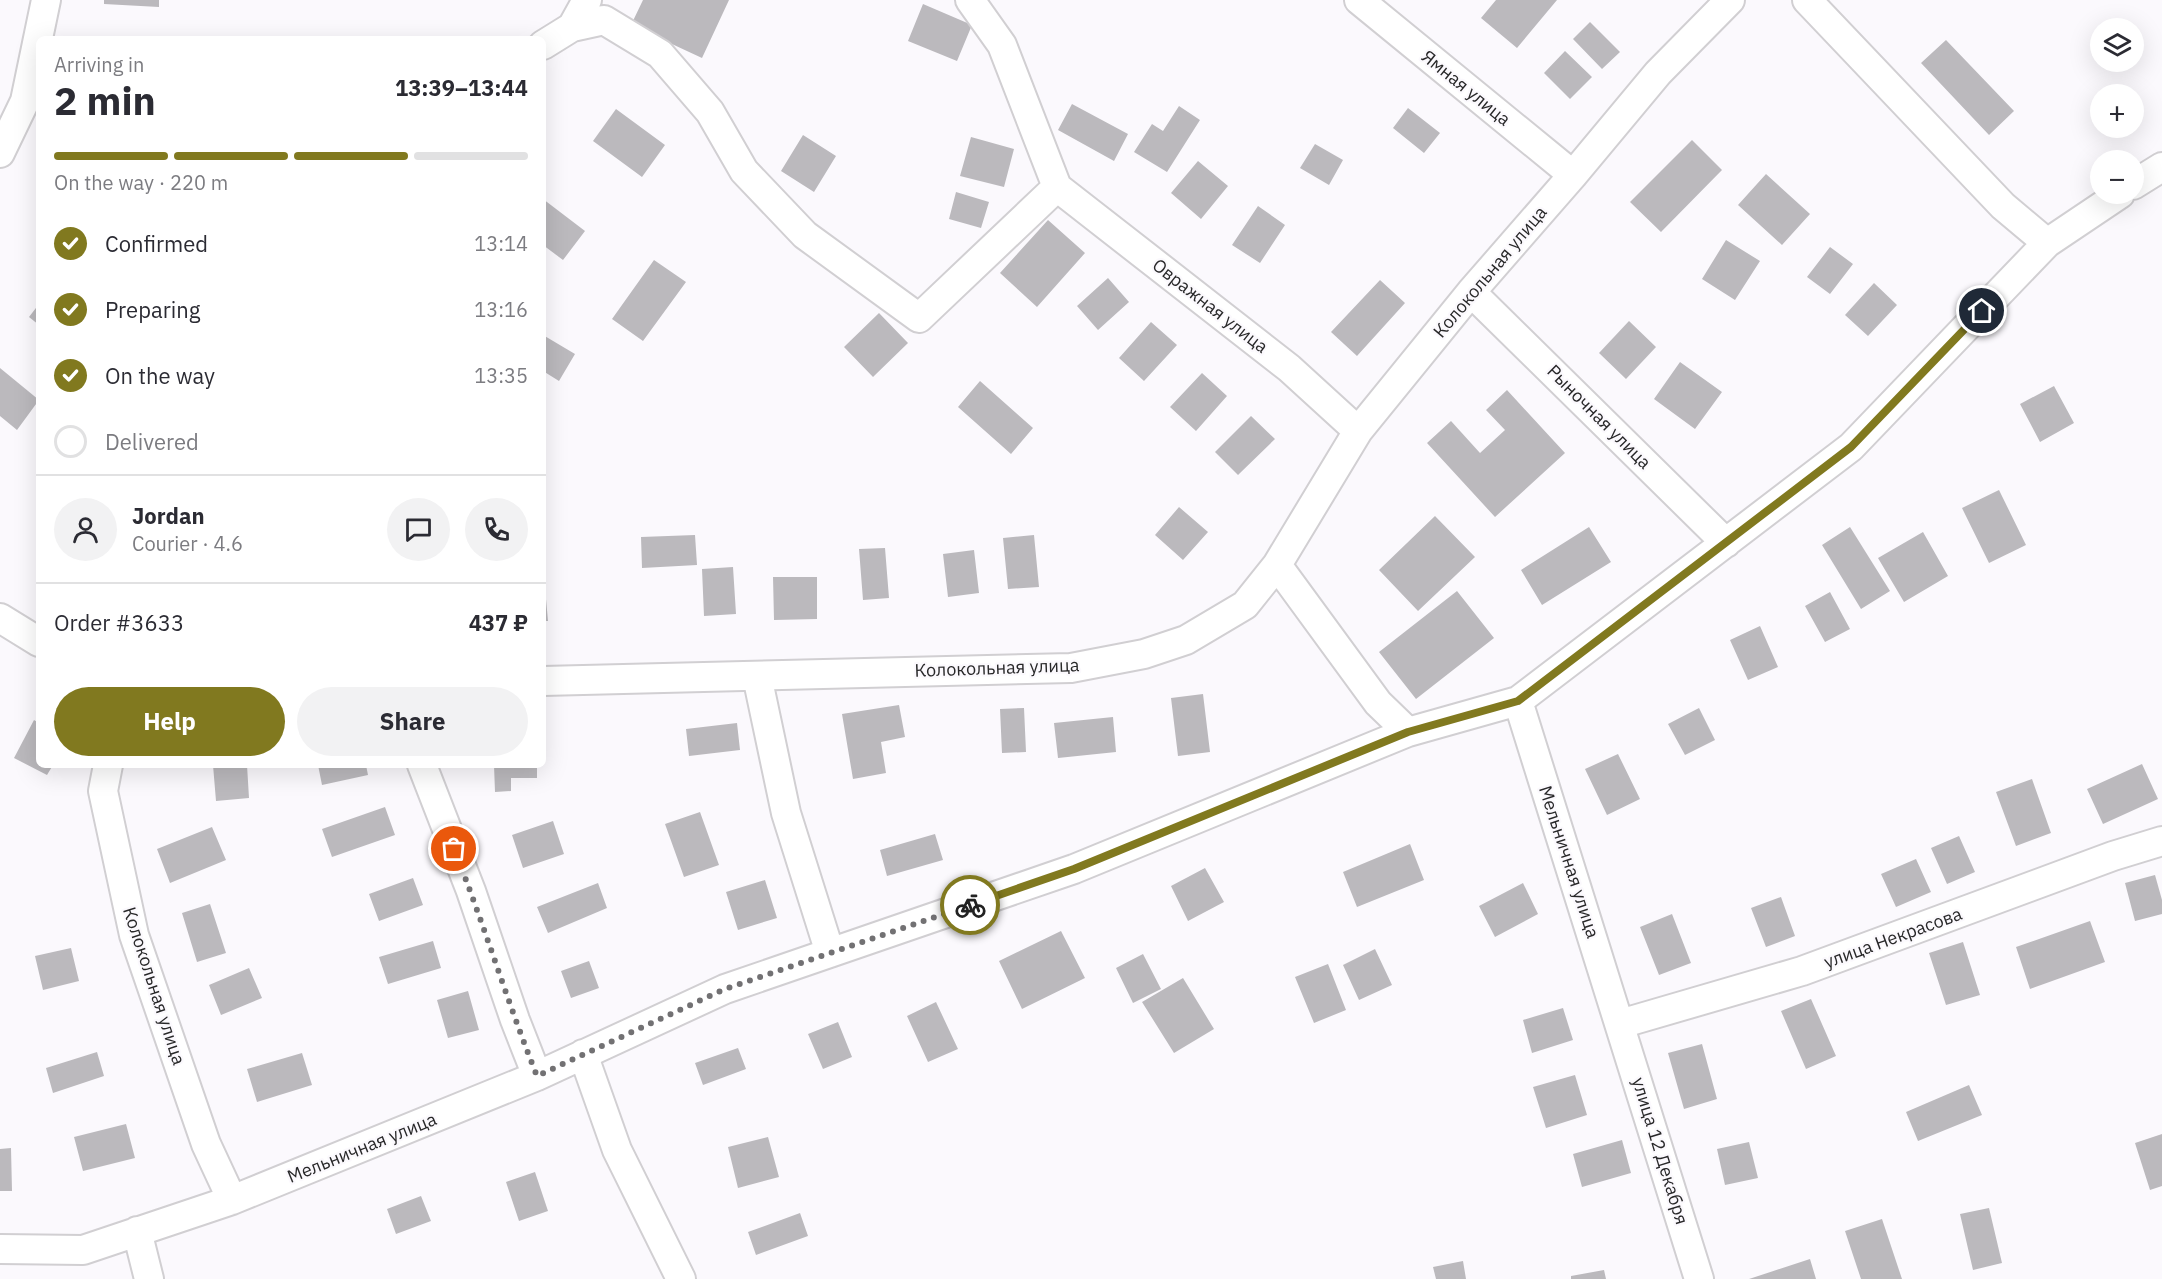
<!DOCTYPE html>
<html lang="en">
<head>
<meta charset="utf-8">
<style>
  body { margin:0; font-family:"IBM Plex Sans",sans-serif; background:#f2f2f3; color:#2b2b33; height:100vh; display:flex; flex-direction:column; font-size:22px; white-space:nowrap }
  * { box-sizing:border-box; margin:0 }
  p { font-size:20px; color:#7c7c81 }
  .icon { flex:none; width:33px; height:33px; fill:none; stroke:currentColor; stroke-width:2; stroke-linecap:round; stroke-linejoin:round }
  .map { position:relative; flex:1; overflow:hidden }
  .drawer { position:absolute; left:36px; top:36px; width:510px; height:732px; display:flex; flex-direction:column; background:#fff; border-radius:9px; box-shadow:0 6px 24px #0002 }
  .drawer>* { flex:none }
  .buttons { position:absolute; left:2090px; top:18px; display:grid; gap:12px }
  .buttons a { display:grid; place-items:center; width:54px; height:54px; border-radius:50%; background:#fff; box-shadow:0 6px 24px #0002; font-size:30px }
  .pin { position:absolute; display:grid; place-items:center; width:51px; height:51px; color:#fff; margin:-26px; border:3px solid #fff; border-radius:50%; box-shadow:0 2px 6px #0007 }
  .courier { position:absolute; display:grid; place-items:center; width:60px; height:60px; margin:-30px; border:4px solid #81791f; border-radius:50%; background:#fff; color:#222; box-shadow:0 2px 8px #0007 }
  .overview em { font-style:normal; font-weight:800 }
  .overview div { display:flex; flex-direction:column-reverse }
  .overview { display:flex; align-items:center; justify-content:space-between; height:102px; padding:0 18px }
  h1 { font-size:39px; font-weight:800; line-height:45px }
  .bar { display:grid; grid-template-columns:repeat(4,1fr); gap:9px 6px; align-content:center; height:72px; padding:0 18px }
  .bar i { height:8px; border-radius:4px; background:#e1e1e2 }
  .bar .current { background:#81791f }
  .bar p { grid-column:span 4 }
  .line { display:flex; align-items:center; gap:15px; padding:0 18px; border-top:2px solid #e1e1e2 }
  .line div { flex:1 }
  .round { display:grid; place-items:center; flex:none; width:63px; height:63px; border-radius:32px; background:#f2f2f3 }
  ol { padding:0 18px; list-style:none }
  li { display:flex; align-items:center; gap:18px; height:66px }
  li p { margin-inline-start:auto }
  li .icon { padding:6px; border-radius:50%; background:#81791f; color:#fff; stroke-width:4 }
  li:last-child { color:#7c7c81 }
  li i { width:33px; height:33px; border:3px solid #e1e1e2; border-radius:50% }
  .button { display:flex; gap:12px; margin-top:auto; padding:12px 18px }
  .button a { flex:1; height:69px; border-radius:36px; background:#81791f; color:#fff; font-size:24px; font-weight:800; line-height:69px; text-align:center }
  .button a+a { background:#f2f2f3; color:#2b2b33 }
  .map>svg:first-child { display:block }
</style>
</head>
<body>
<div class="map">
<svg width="2162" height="1279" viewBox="0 0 2162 1279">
  <rect width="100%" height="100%" fill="#fbf9fd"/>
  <path fill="#bbb9bd" d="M104,0H159V7L104,4Z
    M643,0H729L702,58L631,25Z
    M1496,0H1557L1517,48L1481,18Z
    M923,4L972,25L957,61L908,41Z
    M1590,22L1620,52L1602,69L1573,39Z
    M1946,40L2014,111L1989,135L1921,63Z
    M1565,51L1592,77L1570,99L1544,73Z
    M1072,104L1128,134L1114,161L1058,130Z
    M1179,106L1200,120L1167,172L1134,152L1152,124L1163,131Z
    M1408,108L1440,133L1424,153L1393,128Z
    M616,109L665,145L642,177L593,141Z
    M803,135L836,156L814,192L781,171Z
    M971,137L1014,149L1004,187L960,176Z
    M1692,140L1722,170L1661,232L1630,202Z
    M1315,144L1343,160L1329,185L1300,168Z
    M1198,161L1228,186L1201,219L1171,193Z
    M1766,174L1810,214L1782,245L1738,205Z
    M956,192L989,202L981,228L949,219Z
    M543,199L585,231L563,260L543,245Z
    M1258,206L1285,225L1260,263L1232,245Z
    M1048,220L1085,253L1037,307L1000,273Z
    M1726,240L1760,261L1735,300L1702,279Z
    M1830,247L1853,264L1830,294L1807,277Z
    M654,260L686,282L643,341L612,319Z
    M1108,278L1129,302L1098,330L1077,306Z
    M1380,280L1405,303L1357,356L1331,332Z
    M1874,283L1897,305L1868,336L1845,315Z
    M39,304V325L29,317Z
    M879,313L908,343L873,377L844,347Z
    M1629,321L1656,347L1626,379L1599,353Z
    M1151,322L1177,345L1144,381L1119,358Z
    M543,335L575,354L559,381L543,371Z
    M1680,362L1722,392L1695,429L1654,399Z
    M0,368L39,400L17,430L0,416Z
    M1202,373L1227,396L1196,431L1170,407Z
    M980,381L1033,428L1011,454L958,407Z
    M2054,386L2074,423L2040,442L2020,404Z
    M1507,390L1565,453L1495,517L1427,443L1451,421L1480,453L1505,430L1486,410Z
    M1251,416L1275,439L1238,475L1215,452Z
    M1999,490L2026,545L1989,563L1962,508Z
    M1179,507L1208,532L1183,560L1155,535Z
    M1435,516L1475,557L1418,611L1379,570Z
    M1589,527L1611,562L1542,605L1521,570Z
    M1850,527L1890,591L1861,609L1822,545Z
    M1923,532L1948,576L1904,602L1878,558Z
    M695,535L697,565L642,568L641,537Z
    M1034,535L1039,587L1008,589L1003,538Z
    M885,548L889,598L863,600L859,549Z
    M974,550L979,593L948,597L943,554Z
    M733,567L736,614L704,616L702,569Z
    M773,577H817V619L774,620Z
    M543,588H545L548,621H543Z
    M1457,591L1494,638L1416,699L1379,652Z
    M1830,592L1850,629L1825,642L1805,606Z
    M1760,626L1778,667L1748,680L1730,640Z
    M1203,694L1210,752L1178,756L1171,698Z
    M899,705L905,737L881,742L886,773L853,779L842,714Z
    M1024,708L1026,752L1002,753L1000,709Z
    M1699,708L1715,740L1685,755L1668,724Z
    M1113,717L1116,752L1058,758L1054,723Z
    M34,720L39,723V765H53L47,775L14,758Z
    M737,723L740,750L689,756L686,729Z
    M1618,754L1640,799L1607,815L1585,769Z
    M2142,764L2158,799L2103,824L2087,789Z
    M213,765H247L249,798L216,801Z
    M318,765H366L368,775L322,785Z
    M494,765H537V778H511V791L495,792Z
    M2032,779L2051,833L2016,846L1996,792Z
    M385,807L395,835L332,857L322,829Z
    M700,812L719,865L684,877L665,824Z
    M553,821L564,854L523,868L512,835Z
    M212,827L226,860L170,883L157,849Z
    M935,834L943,860L887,876L880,850Z
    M1959,836L1975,872L1947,884L1931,848Z
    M1410,844L1424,880L1357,907L1343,872Z
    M1916,859L1931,892L1896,907L1881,874Z
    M1205,868L1224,902L1188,921L1171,886Z
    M2155,875L2162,900V914L2135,921L2125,883Z
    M413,878L423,905L379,921L369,894Z
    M765,880L777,918L738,930L726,892Z
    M598,883L607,908L548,933L537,907Z
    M1523,883L1538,914L1495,937L1479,906Z
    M1781,897L1795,936L1766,947L1751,908Z
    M210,904L226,953L197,962L182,913Z
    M1672,914L1691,963L1659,975L1640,927Z
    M2090,921L2105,962L2030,989L2016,947Z
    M1061,931L1085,978L1022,1009L999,961Z
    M433,941L441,968L388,984L379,957Z
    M1963,942L1980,995L1946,1005L1929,953Z
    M71,948L79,981L43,990L35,956Z
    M1375,949L1392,985L1359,1000L1343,965Z
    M1143,954L1161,989L1133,1003L1116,968Z
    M589,961L599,988L571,998L561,971Z
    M1328,964L1346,1010L1314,1023L1295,977Z
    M249,968L262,998L221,1015L209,985Z
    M1183,978L1214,1029L1174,1053L1142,1002Z
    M468,991L479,1030L448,1038L437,1000Z
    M1811,999L1836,1056L1806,1069L1781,1011Z
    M936,1002L958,1049L928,1062L907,1016Z
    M1563,1008L1573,1040L1532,1053L1523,1020Z
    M838,1022L852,1057L823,1069L808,1034Z
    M1702,1044L1717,1099L1684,1109L1668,1053Z
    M738,1048L746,1069L703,1085L695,1063Z
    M97,1052L104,1076L53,1093L46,1068Z
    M302,1053L312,1085L257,1102L247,1069Z
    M1575,1075L1587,1115L1546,1128L1533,1087Z
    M1969,1085L1982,1115L1918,1141L1906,1112Z
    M126,1124L135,1158L83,1171L74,1137Z
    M2162,1134V1186L2150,1190L2135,1143Z
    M768,1137L779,1177L738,1188L728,1147Z
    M1622,1140L1631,1173L1582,1187L1573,1154Z
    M1749,1142L1758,1178L1725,1185L1717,1149Z
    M11,1148L12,1191H0V1149Z
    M535,1172L548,1211L519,1221L506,1182Z
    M421,1196L431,1221L396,1234L387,1209Z
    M1989,1208L2002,1263L1973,1270L1960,1214Z
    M800,1213L808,1236L756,1255L748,1232Z
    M1882,1219L1902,1279H1861L1845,1231Z
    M1810,1259L1816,1279H1749Z
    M1463,1261L1466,1279H1436L1433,1267Z
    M1604,1270L1606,1279H1571V1276Z"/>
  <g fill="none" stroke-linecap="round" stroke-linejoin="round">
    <g stroke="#d1cfd2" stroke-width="32">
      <path id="minor" d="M970,0L1002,45L1057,187L1289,368L1358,431
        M1359,0L1573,175
        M1807,0L2003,206L2047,243
        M572,27L587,0
        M543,45L572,27L604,20L660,54L710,112L744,171L805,235L919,318L1057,187
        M0,153L25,101L46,0
        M2133,185L2162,167
        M1471,292L1726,543
        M1277,565L1378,703L1408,732
        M0,618L39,642
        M757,676L786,813L830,953
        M543,681L1071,668L1144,654L1186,640L1245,605L1277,565L1358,431L1471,292L1573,175L1658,73L1730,0
        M1518,701L1699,1279
        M108,765L103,791L134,935L206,1144L232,1200
        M422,765L471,891L515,1020L537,1076
        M1620,1024L1802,971L2113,856L2162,841
        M583,1054L617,1150L681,1279
        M137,1231L149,1279
        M0,1249L83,1250L232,1200L537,1076L725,989L1074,869L1408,732L1518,701L1851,447L2047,243L2120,194"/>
    </g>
    <use href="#minor" stroke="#fff" stroke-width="28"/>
  </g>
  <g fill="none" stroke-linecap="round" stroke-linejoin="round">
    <path stroke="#727173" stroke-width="6" stroke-dasharray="0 10.8" d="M454,849C484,924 507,1001 537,1076L725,989L970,905"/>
    <path stroke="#81791f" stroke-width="8" d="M970,905L1074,869L1408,732L1518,701L1851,447L1982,311"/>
  </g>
  <g text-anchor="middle" stroke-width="4.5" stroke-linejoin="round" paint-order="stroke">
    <g font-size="18" fill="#282829" stroke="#fbf9fd">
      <text transform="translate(1466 88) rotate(39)" y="6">Ямная улица</text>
      <text transform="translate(1490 272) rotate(-50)" y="6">Колокольная улица</text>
      <text transform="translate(1210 306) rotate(38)" y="6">Овражная улица</text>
      <text transform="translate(1599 417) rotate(45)" y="6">Рыночная улица</text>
      <text transform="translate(997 668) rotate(-2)" y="6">Колокольная улица</text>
      <text transform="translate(1569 862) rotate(72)" y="6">Мельничная улица</text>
      <text transform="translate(1893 938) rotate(-20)" y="6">улица Некрасова</text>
      <text transform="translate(154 986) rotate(72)" y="6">Колокольная улица</text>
      <text transform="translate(362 1148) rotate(-22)" y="6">Мельничная улица</text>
      <text transform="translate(1660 1151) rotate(73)" y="6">улица 12 Декабря</text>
    </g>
  </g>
</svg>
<div class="buttons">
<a><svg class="icon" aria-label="layers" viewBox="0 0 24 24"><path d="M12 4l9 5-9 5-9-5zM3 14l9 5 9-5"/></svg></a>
<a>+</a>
<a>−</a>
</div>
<div class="pin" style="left:454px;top:849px;background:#ea580c"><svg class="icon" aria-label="bag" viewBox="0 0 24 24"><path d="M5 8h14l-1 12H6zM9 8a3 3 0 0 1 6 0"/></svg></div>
<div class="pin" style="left:1982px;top:311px;background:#1f2937"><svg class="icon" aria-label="home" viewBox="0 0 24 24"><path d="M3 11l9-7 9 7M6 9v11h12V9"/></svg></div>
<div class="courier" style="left:970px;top:905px"><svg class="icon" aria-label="bike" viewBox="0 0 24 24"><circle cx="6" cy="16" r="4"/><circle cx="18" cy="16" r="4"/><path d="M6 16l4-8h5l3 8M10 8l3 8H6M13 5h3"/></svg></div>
<section class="drawer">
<div class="overview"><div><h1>2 min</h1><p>Arriving in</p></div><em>13:39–13:44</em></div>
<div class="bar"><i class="current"></i><i class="current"></i><i class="current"></i><i></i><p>On the way · 220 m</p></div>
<ol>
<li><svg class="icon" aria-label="check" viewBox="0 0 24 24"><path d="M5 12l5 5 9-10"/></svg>Confirmed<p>13:14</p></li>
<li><svg class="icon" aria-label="check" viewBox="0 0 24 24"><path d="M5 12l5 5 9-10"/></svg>Preparing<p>13:16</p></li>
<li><svg class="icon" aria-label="check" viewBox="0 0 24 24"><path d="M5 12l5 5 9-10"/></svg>On the way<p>13:35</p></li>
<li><i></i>Delivered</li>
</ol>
<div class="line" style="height:108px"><a class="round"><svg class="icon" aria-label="person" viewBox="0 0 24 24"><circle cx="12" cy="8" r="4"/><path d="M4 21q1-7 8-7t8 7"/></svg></a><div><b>Jordan</b><p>Courier · 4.6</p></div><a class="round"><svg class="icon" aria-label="chat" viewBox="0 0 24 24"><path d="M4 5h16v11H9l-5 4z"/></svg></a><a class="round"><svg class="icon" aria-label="phone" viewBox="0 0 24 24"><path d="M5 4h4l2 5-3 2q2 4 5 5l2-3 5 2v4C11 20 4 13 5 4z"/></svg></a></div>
<div class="line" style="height:78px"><div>Order #3633</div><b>437 ₽</b></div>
<div class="button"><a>Help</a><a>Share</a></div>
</section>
</div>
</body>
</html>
